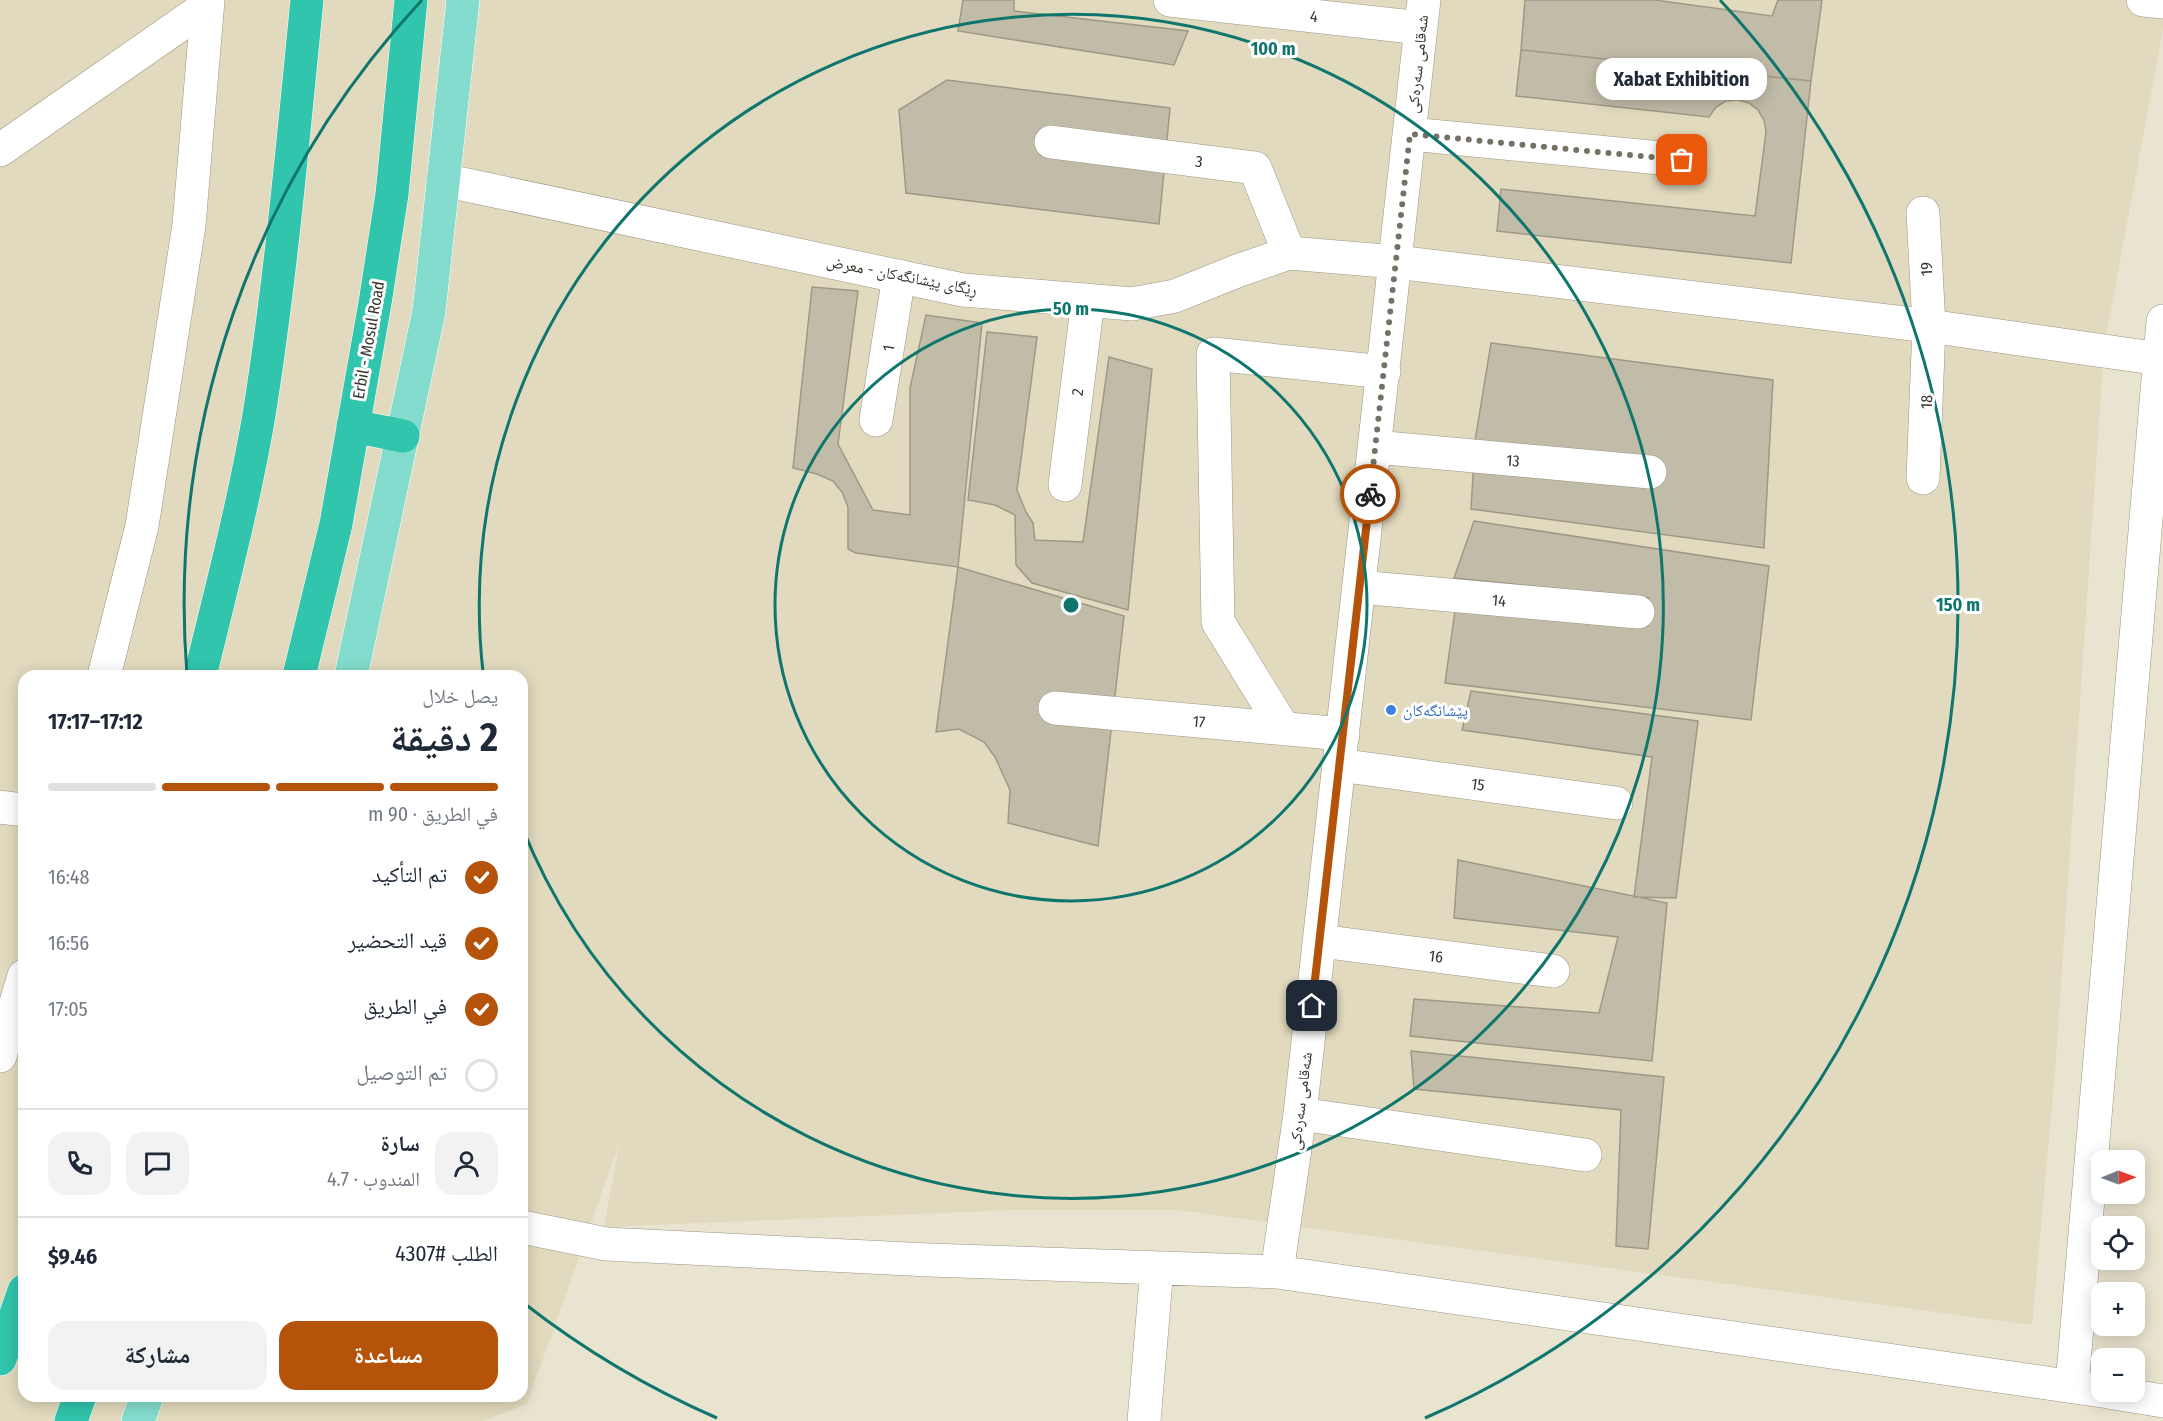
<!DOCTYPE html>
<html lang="ar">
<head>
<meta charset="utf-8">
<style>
  body { margin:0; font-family:"Fira Sans Condensed","Noto Naskh Arabic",sans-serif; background:#f2f2f3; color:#1f2937; direction:rtl; height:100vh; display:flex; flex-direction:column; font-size:22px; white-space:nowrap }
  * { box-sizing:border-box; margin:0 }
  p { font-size:20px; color:#747a83 }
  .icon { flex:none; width:33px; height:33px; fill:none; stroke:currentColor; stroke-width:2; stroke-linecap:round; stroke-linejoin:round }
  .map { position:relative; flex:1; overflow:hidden; direction:ltr }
  .drawer { position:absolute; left:18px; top:670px; width:510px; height:732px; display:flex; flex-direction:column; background:#fff; border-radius:18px; box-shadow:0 3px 15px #0003; direction:rtl }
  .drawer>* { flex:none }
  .needle { width:39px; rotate:89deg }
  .fabs { position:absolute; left:2091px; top:1150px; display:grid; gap:12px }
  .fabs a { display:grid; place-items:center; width:54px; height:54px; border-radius:12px; background:#fff; box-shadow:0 3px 15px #0003; font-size:30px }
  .pin { position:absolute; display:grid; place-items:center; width:51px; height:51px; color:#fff; margin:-26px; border-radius:12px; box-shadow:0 3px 9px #0006 }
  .courier { position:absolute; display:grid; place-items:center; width:60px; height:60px; margin:-30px; border:4px solid #b45309; border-radius:50%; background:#fff; color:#222; box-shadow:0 2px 8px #0007 }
  .bubble { position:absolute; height:42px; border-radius:18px; background:#fff; box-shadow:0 3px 15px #0003; font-size:20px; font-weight:700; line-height:42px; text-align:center; direction:rtl }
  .overview em { font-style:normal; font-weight:700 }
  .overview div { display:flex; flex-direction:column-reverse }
  .overview { display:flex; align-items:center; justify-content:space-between; height:102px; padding:0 30px }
  h1 { font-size:39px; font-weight:700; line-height:45px }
  .bar { display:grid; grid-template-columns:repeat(4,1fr); gap:9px 6px; align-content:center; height:72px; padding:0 30px }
  .bar i { height:8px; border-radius:4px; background:#e0e1e3 }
  .bar .active { background:#b45309 }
  .bar p { grid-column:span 4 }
  .line { display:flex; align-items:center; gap:15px; padding:0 30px; border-top:2px solid #e0e1e3 }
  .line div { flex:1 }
  .round { display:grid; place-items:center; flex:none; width:63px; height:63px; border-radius:18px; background:#f2f2f3 }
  ol { padding:0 30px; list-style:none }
  li { display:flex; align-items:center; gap:18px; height:66px }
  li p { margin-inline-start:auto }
  li .icon { padding:6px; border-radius:50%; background:#b45309; color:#fff; stroke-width:4 }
  li:last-child { color:#747a83 }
  li i { width:33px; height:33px; border:3px solid #e0e1e3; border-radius:50% }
  .button { display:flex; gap:12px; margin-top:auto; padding:12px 30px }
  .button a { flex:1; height:69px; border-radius:18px; background:#b45309; color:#fff; font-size:24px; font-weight:700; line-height:69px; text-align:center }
  .button a+a { background:#f2f2f3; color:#1f2937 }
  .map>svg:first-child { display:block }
</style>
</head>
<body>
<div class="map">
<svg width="2163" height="1421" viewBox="0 0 2163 1421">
  <rect width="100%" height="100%" fill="#e9e4cf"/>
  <path fill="#e1dabe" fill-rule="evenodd" d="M0,0H2163V29L2104,347L2055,1072L2032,1325L1178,1210H1012L604,1227L620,1141L527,1404L483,1421H0ZM24,676H522V1396H24Z"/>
  <path fill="#c1bca8" stroke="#9e9986" stroke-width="1.5" d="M963,0H1014V11L1188,31L1174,65L958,31Z
    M1525,0H1655L1772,16L1778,0H1822L1811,81L1521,50Z
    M1521,50L1811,81L1791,263L1497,231L1501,189L1755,216L1766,132L1764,120L1758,110L1749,103L1738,100L1726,101L1716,107L1709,117L1516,96Z
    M947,80L1170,108L1159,224L906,193L899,110Z
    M812,287L858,291L838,444L873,510L910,515V388L926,315L982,323L958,567L856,553L848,549V507L842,492L833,481L817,474L793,468Z
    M987,332L1037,337L1017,490L1026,512L1033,523L1035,540L1083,542L1109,357L1152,369L1128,610L1032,583L1016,565L1015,515L995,505L968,500Z
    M1491,343L1773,380L1764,548L1471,509L1475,441Z
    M1474,521L1769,566L1751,720L1445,683L1455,611L1648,626L1649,598L1454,578Z
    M958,567L1124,616L1098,846L1008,823L1010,790L995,757L984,742L959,729L936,732Z
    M1471,691L1698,721L1676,898L1634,897L1652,757L1462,730Z
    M1458,860L1667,903L1652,1061L1410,1036L1414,999L1599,1013L1618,937L1454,918Z
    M1411,1051L1664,1077L1648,1249L1616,1246L1621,1110L1414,1089Z"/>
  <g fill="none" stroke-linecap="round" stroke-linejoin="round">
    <g stroke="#9b9683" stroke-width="34">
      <path id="minor" d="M1170,0L1421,28
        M2143,0L2163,2
        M1410,134L1681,160
        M1051,142L1255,168L1289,253
        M0,150L207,6
        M443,180L963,290L1132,304L1175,296L1237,271L1289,253L1396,262L1929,326L2160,359
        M876,420L899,276
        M1375,447L1650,472
        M1923,478L1929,326L1923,213
        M1065,485L1088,300
        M1359,587L1638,612
        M104,676L142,526L189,225L208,0
        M1055,708L1343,734
        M1284,729L1218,622L1213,354L1384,372
        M1339,765L1616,803
        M0,807L24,810
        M1320,941L1553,971
        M0,1056L24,976
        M1300,1114L1585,1155
        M522,1227L606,1244L929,1260L1277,1272L2102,1391
        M1277,1272L1300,1114L1424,0
        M2072,1386L2163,321
        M2108,1392L2163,1401
        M1144,1421L1157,1268"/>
    </g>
    <g stroke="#fff" stroke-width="34">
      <path id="major" d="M351,676L429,311L463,0
        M138,1421L147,1396"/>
    </g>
    <g stroke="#fff" stroke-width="34">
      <path id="highway" d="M353,426L403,436
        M200,676C221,590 244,503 259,415C281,277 293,139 307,0
        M299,676L336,524L375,303L392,194L411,0
        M0,1359L24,1291
        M71,1421L80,1396"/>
    </g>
    <use href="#minor" stroke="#fff" stroke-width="33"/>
    <use href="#major" stroke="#83dccd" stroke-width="33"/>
    <use href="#highway" stroke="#30c5ac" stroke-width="33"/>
  </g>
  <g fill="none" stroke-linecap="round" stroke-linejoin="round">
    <path stroke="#757265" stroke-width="6" stroke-dasharray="0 10.8" d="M1370,494L1410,134L1682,160"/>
    <path stroke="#b45309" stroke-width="8" d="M1312,1006L1370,494"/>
  </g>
  <g fill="none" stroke="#0f766e" stroke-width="3">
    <circle cx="1071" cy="605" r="296"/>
    <path d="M483 672A592 592 0 1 1 522 827"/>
    <path d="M717 1418A887 887 0 0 1 525 1304M187 675A887 887 0 0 1 422 0M1720 0A887 887 0 0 1 1425 1418"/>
  </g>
  <circle fill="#3f7fe0" stroke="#fff" stroke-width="2" cx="1391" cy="710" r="6"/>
  <g text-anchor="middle" stroke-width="6" stroke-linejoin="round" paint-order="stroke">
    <g font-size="16" fill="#36342c" stroke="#fff">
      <text transform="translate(1314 16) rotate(6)" y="6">4</text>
      <text transform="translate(1417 64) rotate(-84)" y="6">شەقامی سەرەکی</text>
      <text transform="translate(1199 161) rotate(7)" y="6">3</text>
      <text transform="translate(1926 269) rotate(-93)" y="6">19</text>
      <text transform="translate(902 275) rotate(11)" y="6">ڕێگای پێشانگەکان - معرض</text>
      <text transform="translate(368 340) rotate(-80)" y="6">Erbil - Mosul Road</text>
      <text transform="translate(888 348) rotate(-81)" y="6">1</text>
      <text transform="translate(1077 392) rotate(-83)" y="6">2</text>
      <text transform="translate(1926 402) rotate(-88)" y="6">18</text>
      <text transform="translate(1513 460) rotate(5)" y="6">13</text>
      <text transform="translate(1499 600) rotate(5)" y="6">14</text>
      <text transform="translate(1199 721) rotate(5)" y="6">17</text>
      <text transform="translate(1478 784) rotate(8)" y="6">15</text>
      <text transform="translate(1436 956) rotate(7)" y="6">16</text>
      <text transform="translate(1300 1101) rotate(-83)" y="6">شەقامی سەرەکی</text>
    </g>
    <g font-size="16" fill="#366cbe" stroke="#fff" text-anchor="start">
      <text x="1403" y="716">پێشانگەکان</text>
    </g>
  </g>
  <circle cx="1071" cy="605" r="9" fill="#0f766e" stroke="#fff" stroke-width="3"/>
  <g font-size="18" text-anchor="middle" font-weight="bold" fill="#0f766e" stroke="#fff" stroke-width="6" stroke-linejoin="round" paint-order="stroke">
    <text x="1273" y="55">100 m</text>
    <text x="1071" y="315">50 m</text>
    <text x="1958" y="611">150 m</text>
  </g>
</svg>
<div class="fabs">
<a><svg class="needle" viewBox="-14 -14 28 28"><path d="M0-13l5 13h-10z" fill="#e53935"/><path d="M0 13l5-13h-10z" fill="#747a83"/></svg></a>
<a><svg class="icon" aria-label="locate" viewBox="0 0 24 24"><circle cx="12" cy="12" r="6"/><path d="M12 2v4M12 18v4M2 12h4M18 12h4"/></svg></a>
<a>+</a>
<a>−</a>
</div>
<div class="pin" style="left:1682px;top:160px;background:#ea580c"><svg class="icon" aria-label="bag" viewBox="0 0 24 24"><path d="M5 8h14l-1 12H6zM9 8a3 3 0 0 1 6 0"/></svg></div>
<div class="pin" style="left:1312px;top:1006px;background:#1f2937"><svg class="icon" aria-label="home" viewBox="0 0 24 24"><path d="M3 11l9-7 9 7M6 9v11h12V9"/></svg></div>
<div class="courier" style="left:1370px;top:494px"><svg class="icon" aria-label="bike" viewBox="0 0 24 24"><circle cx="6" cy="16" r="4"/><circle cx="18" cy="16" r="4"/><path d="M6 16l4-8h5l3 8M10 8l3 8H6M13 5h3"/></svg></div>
<div class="bubble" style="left:1596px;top:58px;width:171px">Xabat Exhibition</div>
<section class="drawer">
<div class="overview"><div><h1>2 دقيقة</h1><p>يصل خلال</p></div><em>17:12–17:17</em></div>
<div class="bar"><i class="active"></i><i class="active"></i><i class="active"></i><i></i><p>في الطريق · 90 m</p></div>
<ol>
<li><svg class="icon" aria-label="check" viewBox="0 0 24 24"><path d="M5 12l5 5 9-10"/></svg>تم التأكيد<p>16:48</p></li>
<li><svg class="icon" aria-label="check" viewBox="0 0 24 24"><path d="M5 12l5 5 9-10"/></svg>قيد التحضير<p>16:56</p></li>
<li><svg class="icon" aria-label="check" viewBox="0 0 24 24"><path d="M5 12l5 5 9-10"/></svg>في الطريق<p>17:05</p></li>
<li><i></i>تم التوصيل</li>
</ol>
<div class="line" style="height:108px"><a class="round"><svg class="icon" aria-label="person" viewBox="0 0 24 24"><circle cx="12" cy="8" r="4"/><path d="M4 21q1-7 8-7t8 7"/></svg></a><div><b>سارة</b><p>المندوب · 4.7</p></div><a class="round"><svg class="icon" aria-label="chat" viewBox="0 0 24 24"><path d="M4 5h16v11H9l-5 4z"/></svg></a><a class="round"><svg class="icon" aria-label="phone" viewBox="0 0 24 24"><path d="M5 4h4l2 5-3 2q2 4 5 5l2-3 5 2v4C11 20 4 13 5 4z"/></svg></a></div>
<div class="line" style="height:78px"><div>الطلب #4307</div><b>$9.46</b></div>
<div class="button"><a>مساعدة</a><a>مشاركة</a></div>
</section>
</div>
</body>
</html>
